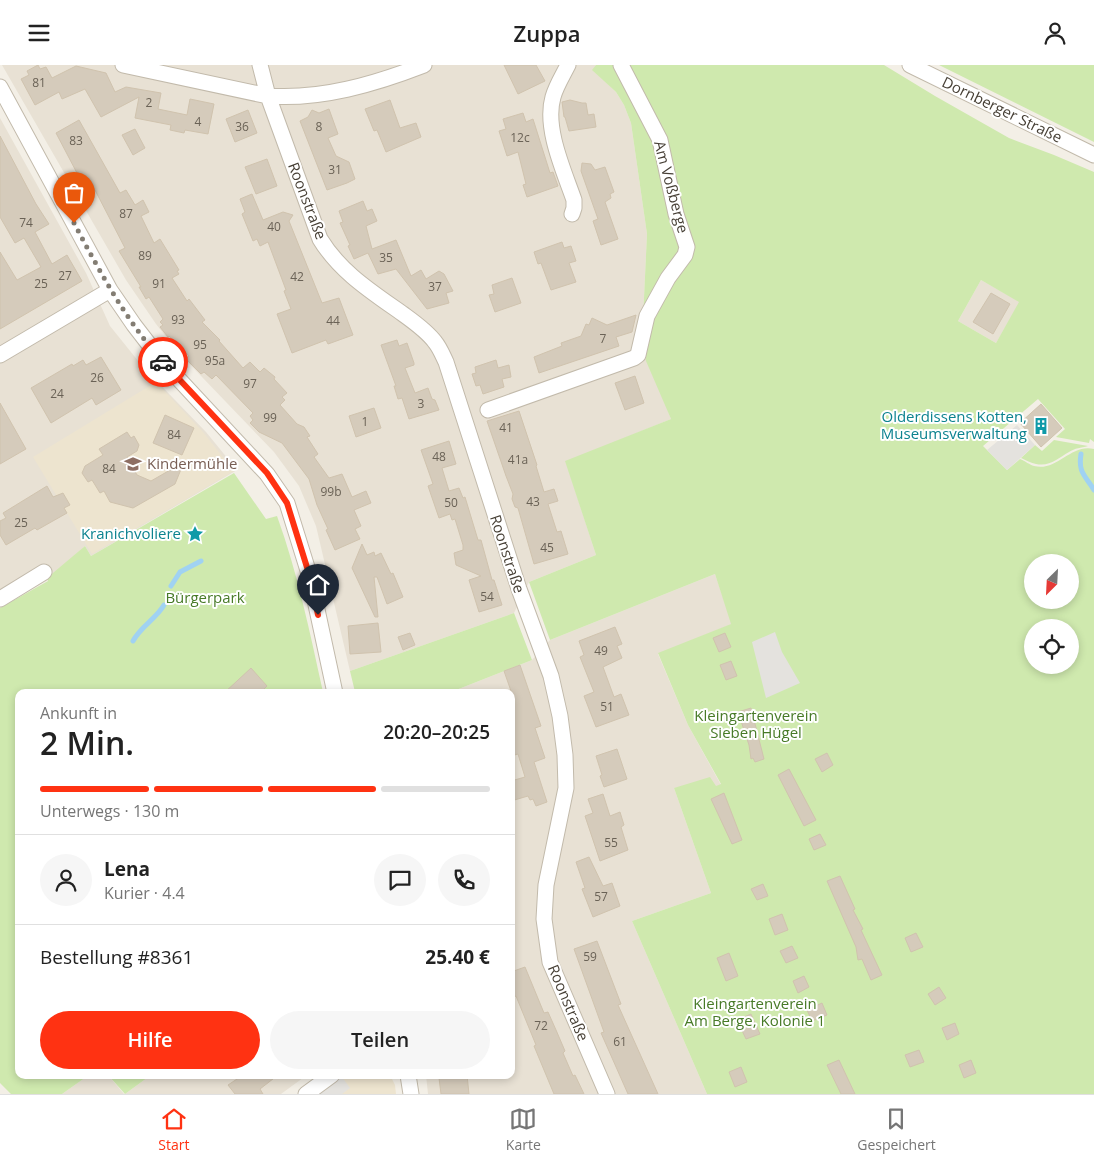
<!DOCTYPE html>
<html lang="de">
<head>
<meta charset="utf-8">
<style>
  body { margin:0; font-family:"Open Sans",sans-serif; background:#f6f6f6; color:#222; height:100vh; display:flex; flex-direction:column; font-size:19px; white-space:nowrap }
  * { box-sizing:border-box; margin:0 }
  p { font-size:16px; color:#767676 }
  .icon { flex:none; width:28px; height:28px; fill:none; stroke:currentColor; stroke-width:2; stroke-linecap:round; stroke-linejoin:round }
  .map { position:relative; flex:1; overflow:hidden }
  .side { position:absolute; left:15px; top:624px; width:500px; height:390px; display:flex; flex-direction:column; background:#fff; border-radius:10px; box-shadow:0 2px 8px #0003 }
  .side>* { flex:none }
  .needle { width:32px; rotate:204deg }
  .tools { position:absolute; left:1024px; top:489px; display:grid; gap:10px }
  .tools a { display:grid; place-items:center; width:55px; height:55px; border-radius:50%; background:#fff; box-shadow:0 2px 8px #0003; font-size:25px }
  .pin { position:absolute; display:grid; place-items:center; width:42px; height:42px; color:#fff; margin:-51px -21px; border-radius:50% 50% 50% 0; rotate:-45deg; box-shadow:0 0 5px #0007 }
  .pin .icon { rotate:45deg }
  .courier { position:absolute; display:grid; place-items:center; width:50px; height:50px; margin:-25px; border:4px solid #ff3212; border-radius:50%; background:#fff; color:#222; box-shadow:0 1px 6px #0007 }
  .headline em { font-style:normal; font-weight:600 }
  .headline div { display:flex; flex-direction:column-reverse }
  .headline { display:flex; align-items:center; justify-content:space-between; height:85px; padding:0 25px }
  h1 { font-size:32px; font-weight:600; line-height:38px }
  .bar { display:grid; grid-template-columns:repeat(4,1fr); gap:8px 5px; align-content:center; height:60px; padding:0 25px }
  .bar i { height:6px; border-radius:4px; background:#e0e0e0 }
  .bar .current { background:#ff3212 }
  .bar p { grid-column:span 4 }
  .line { display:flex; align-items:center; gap:12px; padding:0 25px; border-top:1px solid #e0e0e0 }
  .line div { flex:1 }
  .round { display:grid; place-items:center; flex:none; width:52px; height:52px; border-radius:26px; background:#f6f6f6 }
  .action { display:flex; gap:10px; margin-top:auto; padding:10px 25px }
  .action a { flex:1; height:58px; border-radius:30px; background:#ff3212; color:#fff; font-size:20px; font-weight:600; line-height:58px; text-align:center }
  .action a+a { background:#f6f6f6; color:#222 }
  header { display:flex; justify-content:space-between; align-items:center; height:65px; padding:0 25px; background:#fff; font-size:22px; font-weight:600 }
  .dock { display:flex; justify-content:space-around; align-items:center; height:70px; border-top:1px solid #e0e0e0; background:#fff; font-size:14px; color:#767676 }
  .dock a { display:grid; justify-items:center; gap:2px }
  .dock .current { color:#ff3212 }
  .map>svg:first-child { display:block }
</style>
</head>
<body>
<header><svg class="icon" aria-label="menu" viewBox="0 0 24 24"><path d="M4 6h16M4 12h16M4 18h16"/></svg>Zuppa<svg class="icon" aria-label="person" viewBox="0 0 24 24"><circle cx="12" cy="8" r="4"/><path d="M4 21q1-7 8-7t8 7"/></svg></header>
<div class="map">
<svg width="1094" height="1029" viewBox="0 0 1094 1029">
  <rect width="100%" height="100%" fill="#f3efe6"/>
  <path fill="#e8e1d4" d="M2,0H596L593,5L616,27L624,40L631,58L647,169L642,275L671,354L566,397L596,490L529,517L514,548L350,606L316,461L299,421L274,387L178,287L156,259L126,215Z
    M0,53L86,208L110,261L143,302L206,367L237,405L91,491L85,481L48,515L0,543Z
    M981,215L1020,237L996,278L958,256Z
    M715,509L732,559L658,589L688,660L721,720L717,721L674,723L711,828L632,856L707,1029H428L426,1010H511V628L451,627L532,595L550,575Z
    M89,1010H108L124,1029H62Z
    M151,1010H307L281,1029H125Z"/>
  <path fill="#ede4cf" d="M156,317L203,367L234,406L92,489L33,392Z
    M347,1010H390L395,1020L396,1029H319Z"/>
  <path fill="#cfe9ae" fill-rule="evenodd" d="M596,0H884L935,31L1009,73L1054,90L1094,107V377L1090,374L1089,378L1056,372L1065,364L1038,334L983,381L1007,405L1020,394C1025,396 1030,400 1034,401C1057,407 1071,378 1094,384V1029H707L632,856L711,828L674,723L710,712L716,721L721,719L688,660L658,588L731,559L715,509L550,575L529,517L596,490L565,396L671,354L646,296L642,275L647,169L631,58L624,40L616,27L592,5ZM981,215L1019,237L996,278L958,256ZM1032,498H1070V535H1032ZM1032,562H1070V600H1032Z
    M939,0H1094V77Z
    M1054,375L1088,381C1081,383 1075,383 1069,387C1058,393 1050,402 1036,399C1031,398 1026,395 1021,393L1035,380L1042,386Z
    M234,408L266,454L277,451C298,509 310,568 323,627L19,628V1010H89L62,1029H11L0,1018V543L48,516L47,513L85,481L91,491Z
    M514,548L532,595L451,627H355L350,606Z
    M108,1010H151L125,1029Z"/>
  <path fill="#e4e2de" d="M1017,360L1035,380L1007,405L987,385Z
    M775,567L782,587L800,618L766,633L752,577Z
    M342,1012L350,1023L342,1029H319Z"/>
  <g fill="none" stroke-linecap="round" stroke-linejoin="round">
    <path stroke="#a0d2f2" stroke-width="5" d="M1081,389C1078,408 1085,410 1094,425
      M171,521L180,507L201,496
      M133,576C141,561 156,554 164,540"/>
  </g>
  <path fill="#d5cbbb" stroke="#d0c3ae" d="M38,0L40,4L46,2L52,13L76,1L106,8L115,27L126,22L161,28L158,44L187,50L190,34L214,39L208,69L185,65L184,68L170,65L171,60L135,53L139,32L101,52L85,24L62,34L59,27L35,40L21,14L29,10L27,6Z
    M504,0H536L545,16L518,29Z
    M390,35L400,63L416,58L421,72L386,87L377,65L374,66L365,44Z
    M570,35L582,38H586L588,50L594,49L596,62L569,66L565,52H564L562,37Z
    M329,44L338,69L328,73L336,91L349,97L355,114L347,118L327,125L300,56L308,52L312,45L319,48Z
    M248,45L257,68L235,77L226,54Z
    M523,48L526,57L533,54L550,108L553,107L558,121L527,132L523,120L526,119L518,87L507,91L499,66L506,64L503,54Z
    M79,55L120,128L126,125L135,140L143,135L149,147L141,151L154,178L160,174L179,205L177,206L179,209L172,213L187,236L189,234L205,255L202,257L220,275L219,276L243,303L250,297L260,307L264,303L275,312L274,314L287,328L282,332L285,335L280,340L297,359L304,362L310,371L307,372L318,389L314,392L329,413L342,409L352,432L366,426L371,438L354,445L361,461L355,464L360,474L335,485L326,465L328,464L317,440L309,414L282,378L259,367L250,358L253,355L250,351L253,348L216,310L212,314L204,307L201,309L186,294L189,291L169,271L168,272L160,262L163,260L160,257L163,254L149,232L146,234L139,222H141L119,186L125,183L95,125L88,129L56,68Z
    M135,64L145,83L133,90L122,70Z
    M0,71L36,139L49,159L35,167L52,199L67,190L82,216L0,264V187L17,215L41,202L24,173L15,178L0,152Z
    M267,94L277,121L256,129L245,102Z
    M582,98L591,99L595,105L605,102L614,127L610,129L611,133L605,137L618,174L601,180L593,156L598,154L581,106Z
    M252,129L263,155L283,147L293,150L289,156L322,238L339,233L353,270L328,279L326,275L292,288L277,249L291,244L284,226L286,225L268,177L260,181L257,174L253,176L242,149L245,147L240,134Z
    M363,136L367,146L372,144L377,156L366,161L372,184L396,175L411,211L421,205L426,214L439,206L444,209L453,226L446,228L449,238L427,244L396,204L378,209L368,188L354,194L348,181L350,180L340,158L343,157L339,146Z
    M562,177L564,183L571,181L576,196L569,198L576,217L551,225L541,198L538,199L534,187Z
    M512,213L521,238L495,247L489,230L494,229L492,220Z
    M991,228L1010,239L993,269L973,257Z
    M636,250L632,267L616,272L619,281L539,308L534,292L562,281L561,278L581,271L586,259L589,260L592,253L607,260Z
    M397,275L399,281L407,278L414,298V300L405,303L415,328L428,323L432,334L435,335L439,345L409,354L402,333L398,334L394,321H396L381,280Z
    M101,292L121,325L96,340L92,333L51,358L31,323L72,299L73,301L83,295L86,300Z
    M496,295L498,303L509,300L511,312L502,314L504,322L483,329L480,320L476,321L472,309L476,308L475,302Z
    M635,311L644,338L625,345L615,318Z
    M0,338L26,384L0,399Z
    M1041,339L1062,363L1041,382L1020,358Z
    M374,343L381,363L356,372L349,351Z
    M519,346L537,400L536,401L544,427L554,424L558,436L548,439L557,467L561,466L568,489L534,499L518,443L515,442L512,434L513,429L506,411L487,356Z
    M165,350L194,363L182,390L153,378Z
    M127,367L131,373L134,371L139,380L137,386L127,392L137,410L151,416L184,397L175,419L133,443L110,437L104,426L100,428L92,415L88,417L82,408L85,401L103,390L99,384Z
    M449,376L456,399L442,403L449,426L459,423L463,433L465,432L478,475H481L492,515H494L502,540L479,547L469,515L481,511L456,500L454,488L463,485V480L455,454L452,455L450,449L439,453L428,421L433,419L421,385Z
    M47,421L53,432L63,428L70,440L64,443L67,448L37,465L35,463L6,480L0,470V456L6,453L3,448Z
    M362,479L367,490L374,487L375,491L381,488L391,509L393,508L403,532L387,539L377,512H374L378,552H375L352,503Z
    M378,558L381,587L350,589L348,561Z
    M615,562L622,579L617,581L622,593L603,602L614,632L621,629L629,650L596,662L584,631L594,627L580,592L584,590L579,576Z
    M410,568L415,580L403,585L398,572Z
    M725,568L731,582L719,587L713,573Z
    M731,596L737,611L726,615L720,600Z
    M520,600L541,661L535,663L545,693L534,697L547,737L536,741L533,734L530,735L528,731L511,736V716L525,712L518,689L511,691V626L504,606Z
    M251,603L267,621L260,628H224Z
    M751,643L764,694L755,697L753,693L751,694L749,680L738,647Z
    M617,684L627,714L604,722L600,711L602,710L596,691Z
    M827,688L833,700L822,707L815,694Z
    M789,704L816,755L804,761L778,710Z
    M724,728L742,775L732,779L711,734Z
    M603,729L610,751L620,747L624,760L621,762L628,785L600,796L585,751L593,748L588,734Z
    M820,769L826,780L814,785L809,774Z
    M589,792L603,821L612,818L620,841L593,852L582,824L585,823L576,797Z
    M840,811L855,844L853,845L863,864L861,865L882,910L871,915L862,894L858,895L856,882L827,816Z
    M763,819L768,831L757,835L751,824Z
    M782,849L788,865L775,870L769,854Z
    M916,868L923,882L911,887L905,873Z
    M597,876L621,939L618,940L658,1029H628L601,968L604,967L574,884Z
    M792,881L798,893L786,898L780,886Z
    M729,888L738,911L726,916L717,893Z
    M525,902L544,948L548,947L556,965L565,986L563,988L573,1011L575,1010L584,1029H554L534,981L536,980L516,931L511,933V907Z
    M804,911L809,922L798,928L793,916Z
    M939,922L946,933L935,940L928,929Z
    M822,938L827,950L812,956L807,945Z
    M751,949L760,969L746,974L737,955Z
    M955,958L959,969L947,975L942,963Z
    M919,985L924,997L910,1002L905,990Z
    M839,995L855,1029H841L827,1000Z
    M971,995L976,1008L964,1013L959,1000Z
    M741,1002L747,1017L735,1022L729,1007Z
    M243,1010H278L260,1024L263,1029H235L228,1020Z
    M467,1010L469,1029H441L439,1013Z"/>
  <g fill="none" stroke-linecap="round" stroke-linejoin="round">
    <g stroke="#c2baab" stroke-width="17">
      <path id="street" d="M123,0L268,31C321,35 375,19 424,0
        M260,0L268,31L320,174C340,207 372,227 403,249C414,257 427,266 435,277C440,283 443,291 446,297L519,524L551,611L560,651L565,690L566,723L546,820L544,854L550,897L607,1029
        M568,0C563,10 556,21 553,32C544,63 564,106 574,135V143L572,149
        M910,0L1094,90
        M0,22L110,225L134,260L161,295L267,409L287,438L310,512L335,628
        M0,290L110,225
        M488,345L634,293L638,290L647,251L668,213L685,190L687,182L676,149L660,75L621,0
        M0,534L44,507
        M408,1010L411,1029
        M306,1029L332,1010"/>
    </g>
    <use href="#street" stroke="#fff" stroke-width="15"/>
  </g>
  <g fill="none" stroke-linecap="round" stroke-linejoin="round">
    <path stroke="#837d73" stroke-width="5" stroke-dasharray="0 9" d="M74,158C100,207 125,254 163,297"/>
    <path stroke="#ff3212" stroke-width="6" d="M163,297L267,408L287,438L310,512L318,550"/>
  </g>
  <defs>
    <g id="building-bare" transform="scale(1.35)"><path d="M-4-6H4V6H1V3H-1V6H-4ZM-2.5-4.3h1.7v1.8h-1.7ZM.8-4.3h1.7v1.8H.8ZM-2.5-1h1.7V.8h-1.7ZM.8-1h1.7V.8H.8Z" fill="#0f9aa8" stroke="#fff" stroke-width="2.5" paint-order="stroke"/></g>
    <g id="school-bare" transform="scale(1.35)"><path d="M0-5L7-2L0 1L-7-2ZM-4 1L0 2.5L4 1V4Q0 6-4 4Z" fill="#8d6e63" stroke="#fff" stroke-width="2.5" paint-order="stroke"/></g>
    <g id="sight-bare" transform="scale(1.35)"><path d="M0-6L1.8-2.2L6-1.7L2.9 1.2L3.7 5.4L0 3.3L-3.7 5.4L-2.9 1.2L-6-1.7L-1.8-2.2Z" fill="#0f9aa8" stroke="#fff" stroke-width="2.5" paint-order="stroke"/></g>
  </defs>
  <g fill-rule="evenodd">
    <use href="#building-bare" x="1041" y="361"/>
    <use href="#school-bare" x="133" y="399"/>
    <use href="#sight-bare" x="195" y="469"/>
  </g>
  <g text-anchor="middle" stroke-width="4" stroke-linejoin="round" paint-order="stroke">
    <g font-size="12" fill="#6a6256">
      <text x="39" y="22">81</text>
      <text x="149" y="42">2</text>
      <text x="198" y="61">4</text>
      <text x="242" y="66">36</text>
      <text x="319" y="66">8</text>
      <text x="520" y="77">12c</text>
      <text x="76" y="80">83</text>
      <text x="335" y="109">31</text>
      <text x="126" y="153">87</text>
      <text x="26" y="162">74</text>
      <text x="274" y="166">40</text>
      <text x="145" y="195">89</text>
      <text x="386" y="197">35</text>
      <text x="65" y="215">27</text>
      <text x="297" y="216">42</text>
      <text x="41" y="223">25</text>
      <text x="159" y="223">91</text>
      <text x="435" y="226">37</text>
      <text x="178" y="259">93</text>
      <text x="333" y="260">44</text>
      <text x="603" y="278">7</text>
      <text x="200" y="284">95</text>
      <text x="215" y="300">95a</text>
      <text x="97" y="317">26</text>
      <text x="250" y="323">97</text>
      <text x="57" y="333">24</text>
      <text x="421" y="343">3</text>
      <text x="270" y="357">99</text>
      <text x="365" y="361">1</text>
      <text x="506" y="367">41</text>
      <text x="174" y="374">84</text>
      <text x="439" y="396">48</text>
      <text x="518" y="399">41a</text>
      <text x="109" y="408">84</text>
      <text x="331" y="431">99b</text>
      <text x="533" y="441">43</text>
      <text x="451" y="442">50</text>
      <text x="21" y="462">25</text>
      <text x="547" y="487">45</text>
      <text x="487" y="536">54</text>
      <text x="601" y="590">49</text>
      <text x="607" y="646">51</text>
      <text x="611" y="782">55</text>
      <text x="601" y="836">57</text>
      <text x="590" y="896">59</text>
      <text x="541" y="965">72</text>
      <text x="620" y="981">61</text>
    </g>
    <g font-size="15" fill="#463f35" stroke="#fff">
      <text transform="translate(1002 45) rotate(26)" y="5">Dornberger Straße</text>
      <text transform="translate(671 122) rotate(75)" y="5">Am Voßberge</text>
      <text transform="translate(307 136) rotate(69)" y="5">Roonstraße</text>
      <text transform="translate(507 489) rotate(72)" y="5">Roonstraße</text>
      <text transform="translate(568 938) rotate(67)" y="5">Roonstraße</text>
    </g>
    <g font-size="15" fill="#0d838f" stroke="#fff" text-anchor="end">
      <text x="1027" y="357">Olderdissens Kotten,<tspan x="1027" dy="17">Museumsverwaltung</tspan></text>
      <text x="181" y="474">Kranichvoliere</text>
    </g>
    <g font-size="15" fill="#785e54" stroke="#fff" text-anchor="start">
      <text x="147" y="404">Kindermühle</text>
    </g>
    <g font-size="15" fill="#477a27" stroke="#fff">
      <text x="205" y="538">Bürgerpark</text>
      <text x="756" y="656">Kleingartenverein<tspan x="756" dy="17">Sieben Hügel</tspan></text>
      <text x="755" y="944">Kleingartenverein<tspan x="755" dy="17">Am Berge, Kolonie 1</tspan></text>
    </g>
  </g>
</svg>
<div class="tools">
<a><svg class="needle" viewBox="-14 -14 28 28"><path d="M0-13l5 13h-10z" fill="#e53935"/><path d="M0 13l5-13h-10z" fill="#767676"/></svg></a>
<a><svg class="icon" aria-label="locate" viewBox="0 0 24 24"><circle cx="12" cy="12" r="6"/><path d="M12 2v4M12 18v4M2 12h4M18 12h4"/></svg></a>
</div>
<div class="pin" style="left:74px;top:158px;background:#ea580c"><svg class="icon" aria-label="bag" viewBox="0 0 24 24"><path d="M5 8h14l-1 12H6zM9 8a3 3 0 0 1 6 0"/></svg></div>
<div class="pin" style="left:318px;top:550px;background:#1f2937"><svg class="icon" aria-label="home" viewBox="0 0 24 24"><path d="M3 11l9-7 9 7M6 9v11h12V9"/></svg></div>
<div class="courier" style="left:163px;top:297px"><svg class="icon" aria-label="car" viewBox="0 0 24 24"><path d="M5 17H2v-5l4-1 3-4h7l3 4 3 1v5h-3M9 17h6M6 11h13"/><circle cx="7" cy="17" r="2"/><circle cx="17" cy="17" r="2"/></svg></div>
<section class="side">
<div class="headline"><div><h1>2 Min.</h1><p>Ankunft in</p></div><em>20:20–20:25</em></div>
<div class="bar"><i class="current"></i><i class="current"></i><i class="current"></i><i></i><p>Unterwegs · 130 m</p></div>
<div class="line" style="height:90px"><a class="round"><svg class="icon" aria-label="person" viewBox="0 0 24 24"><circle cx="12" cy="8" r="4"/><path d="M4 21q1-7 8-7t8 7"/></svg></a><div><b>Lena</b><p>Kurier · 4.4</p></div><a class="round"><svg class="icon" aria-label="chat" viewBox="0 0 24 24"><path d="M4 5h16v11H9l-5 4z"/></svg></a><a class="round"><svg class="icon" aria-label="phone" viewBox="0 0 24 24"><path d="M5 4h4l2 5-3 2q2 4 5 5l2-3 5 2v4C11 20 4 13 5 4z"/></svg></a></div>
<div class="line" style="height:65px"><div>Bestellung #8361</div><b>25.40 €</b></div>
<div class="action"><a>Hilfe</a><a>Teilen</a></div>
</section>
</div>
<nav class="dock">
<a class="current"><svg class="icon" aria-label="home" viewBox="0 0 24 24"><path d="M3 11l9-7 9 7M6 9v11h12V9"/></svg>Start</a>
<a><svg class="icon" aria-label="map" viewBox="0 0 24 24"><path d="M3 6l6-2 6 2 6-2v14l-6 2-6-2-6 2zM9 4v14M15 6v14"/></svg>Karte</a>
<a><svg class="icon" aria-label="saved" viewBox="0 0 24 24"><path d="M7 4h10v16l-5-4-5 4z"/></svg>Gespeichert</a>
</nav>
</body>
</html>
